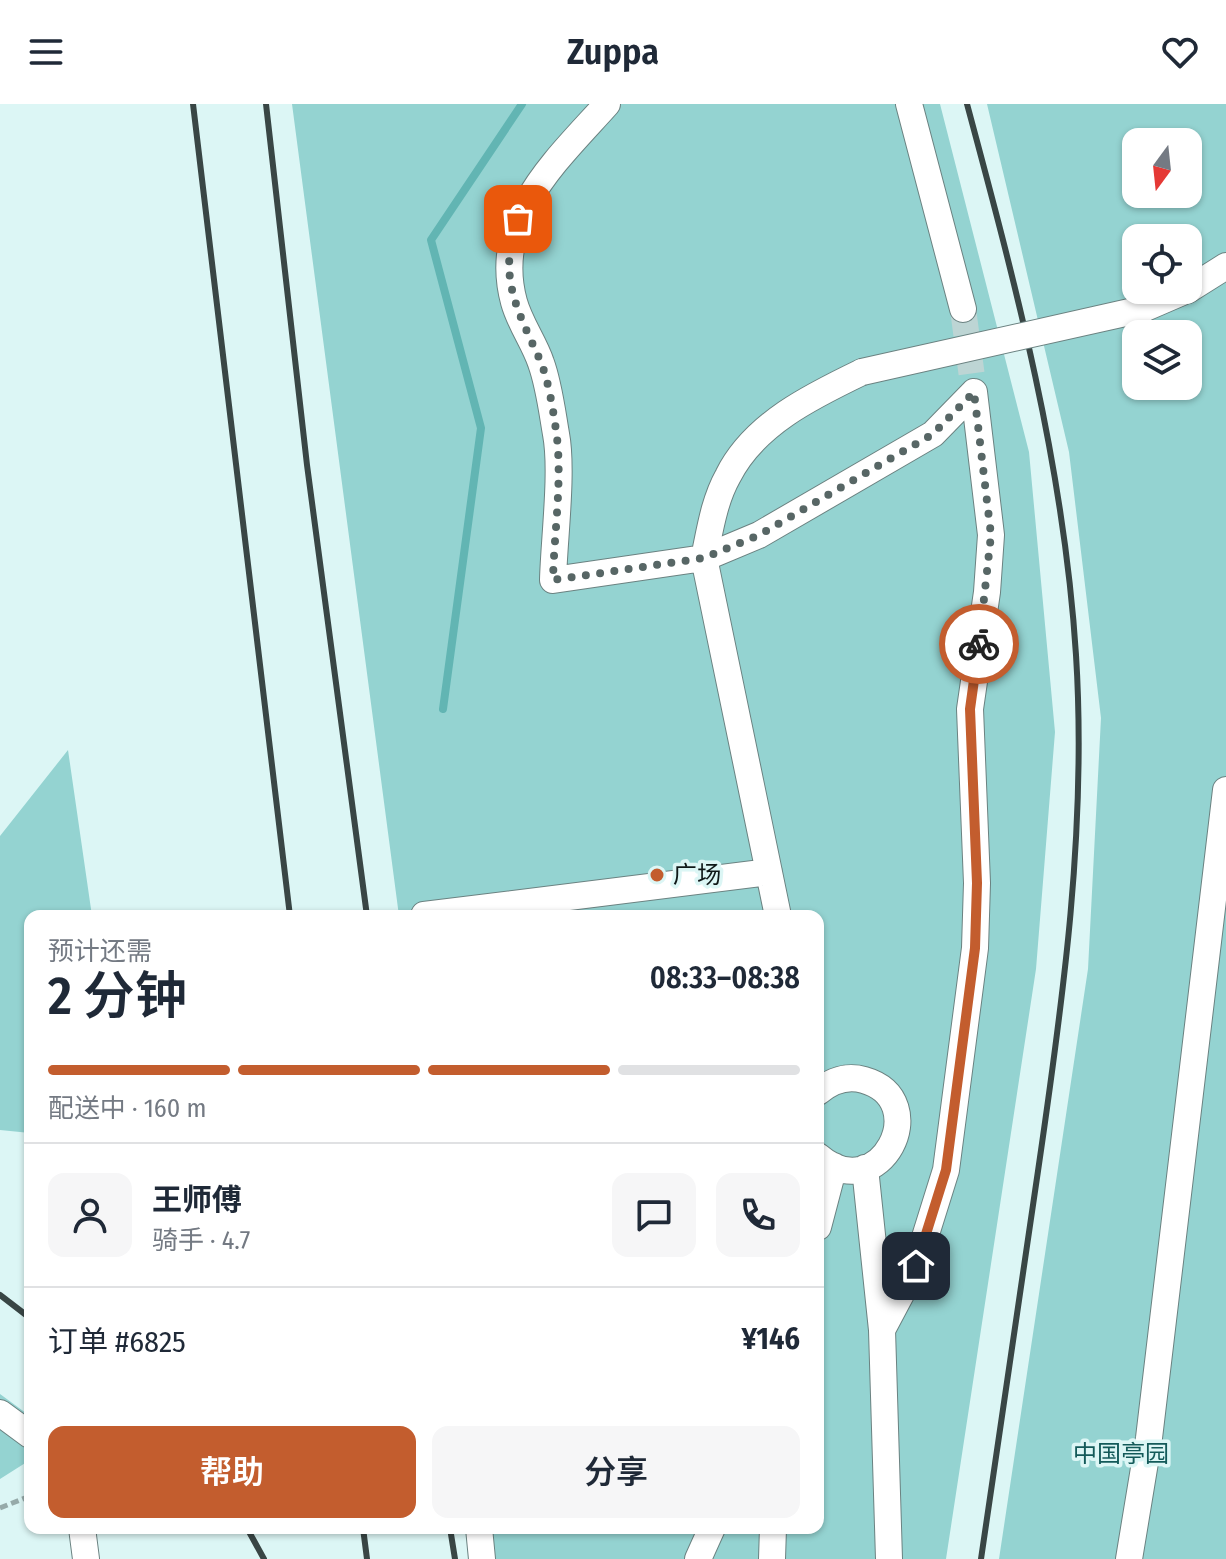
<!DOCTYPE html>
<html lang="zh">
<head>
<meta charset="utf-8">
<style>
  body { margin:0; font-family:"Fira Sans Condensed","Noto Sans SC",sans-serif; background:#f6f6f7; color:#1f2937; height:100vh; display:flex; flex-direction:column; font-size:30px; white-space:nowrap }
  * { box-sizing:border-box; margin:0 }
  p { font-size:26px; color:#747a83 }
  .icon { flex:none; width:44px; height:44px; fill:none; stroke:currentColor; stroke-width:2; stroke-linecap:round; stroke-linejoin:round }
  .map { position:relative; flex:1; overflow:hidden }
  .drawer { position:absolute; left:24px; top:806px; width:800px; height:624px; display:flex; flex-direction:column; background:#fff; border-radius:16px; box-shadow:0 2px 6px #0004 }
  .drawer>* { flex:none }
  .needle { width:52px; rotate:195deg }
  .controls { position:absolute; left:1122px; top:24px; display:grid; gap:16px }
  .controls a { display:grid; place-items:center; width:80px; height:80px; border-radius:16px; background:#fff; box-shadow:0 2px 6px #0004; font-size:40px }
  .pin { position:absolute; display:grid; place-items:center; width:68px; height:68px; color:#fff; margin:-34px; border-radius:16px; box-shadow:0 4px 12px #0006 }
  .courier { position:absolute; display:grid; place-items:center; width:80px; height:80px; margin:-40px; border:6px solid #c35d2e; border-radius:50%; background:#fff; color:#222; box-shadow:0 2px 10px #0007 }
  .summary em { font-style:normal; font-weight:600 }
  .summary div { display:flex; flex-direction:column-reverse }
  .summary { display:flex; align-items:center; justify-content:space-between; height:136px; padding:0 24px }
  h1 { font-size:52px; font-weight:600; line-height:60px }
  .bar { display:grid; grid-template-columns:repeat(4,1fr); gap:12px 8px; align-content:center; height:96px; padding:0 24px }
  .bar i { height:10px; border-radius:6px; background:#e0e1e3 }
  .bar .on { background:#c35d2e }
  .bar p { grid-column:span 4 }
  .line { display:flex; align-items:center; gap:20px; padding:0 24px; border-top:2px solid #e0e1e3 }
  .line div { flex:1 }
  .round { display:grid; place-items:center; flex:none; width:84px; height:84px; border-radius:16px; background:#f6f6f7 }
  .action { display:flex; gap:16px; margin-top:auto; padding:16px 24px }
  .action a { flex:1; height:92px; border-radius:16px; background:#c35d2e; color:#fff; font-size:32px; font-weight:600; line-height:92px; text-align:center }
  .action a+a { background:#f6f6f7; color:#1f2937 }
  header { display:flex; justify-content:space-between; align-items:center; height:104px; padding:0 24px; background:#fff; font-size:36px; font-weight:600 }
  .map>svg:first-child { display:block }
</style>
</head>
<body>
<header><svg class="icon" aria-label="menu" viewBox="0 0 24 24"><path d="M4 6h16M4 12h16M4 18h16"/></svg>Zuppa<svg class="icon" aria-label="heart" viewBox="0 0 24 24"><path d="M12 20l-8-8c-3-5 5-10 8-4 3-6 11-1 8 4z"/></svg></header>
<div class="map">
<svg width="1226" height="1455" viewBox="0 0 1226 1455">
  <rect width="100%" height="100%" fill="#dcf6f5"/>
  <path fill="#94d3d1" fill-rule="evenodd" d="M292,0H940L1029,348L1055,628L1036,865L946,1455H484L480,1424H818V812H399Z
    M987,0H1226V1455H999L1088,865L1101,614L1069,348ZM1136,38H1188V90H1136ZM1136,134H1188V186H1136ZM1136,230H1188V282H1136Z
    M68,646L92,812H30V1029L0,1026V732Z
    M0,1290L30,1312V1356L0,1375Z"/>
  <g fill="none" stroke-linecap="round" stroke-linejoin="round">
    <path stroke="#62b5b3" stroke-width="8" d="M443,605L481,324L431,136L522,0"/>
    <path stroke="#bdd5d4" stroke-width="26" stroke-dasharray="26 13" stroke-linecap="butt" d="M963,205L974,288"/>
    <g stroke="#6b8281" stroke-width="28">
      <path id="minor" d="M607,0C556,57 491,114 514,198C520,220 534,238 541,259C549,281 552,307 556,330C563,367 554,436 553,476L704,454L759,431L933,330L974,288
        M909,0L963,205
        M1188,186L1226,162
        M1143,205L1187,186
        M424,811L769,768
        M778,812L704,454C710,426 714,397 728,372C754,320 812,292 862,268
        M818,988C831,977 847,971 864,976C935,996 880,1106 818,1052
        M865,1064L882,1226L889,1455
        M818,1123L834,1062
        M882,1226L916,1162L946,1066L975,844L977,779L970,605L987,488L991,431L974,288
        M0,1309L30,1331
        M82,1424L86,1455
        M479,1424L482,1455
        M698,1455L712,1424
        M772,1455L773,1424
        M1129,1455L1149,1334L1226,686"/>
    </g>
    <path stroke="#96aaa9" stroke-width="5" stroke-dasharray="8 4" stroke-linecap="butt" d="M0,1404L30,1392"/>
    <use href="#minor" stroke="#fff" stroke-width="26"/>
    <path stroke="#394645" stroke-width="6" d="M193,0L290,812
      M266,0L307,361L367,812
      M967,0C1016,182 1064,362 1076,551C1087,724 1063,896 1038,1067C1019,1196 1000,1326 981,1455
      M0,1191L30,1214
      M247,1424L264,1455
      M363,1424L367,1455
      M450,1424L455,1455"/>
    <g stroke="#6b8281" stroke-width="28" stroke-linecap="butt">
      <path id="minor-bridge" d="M862,268L1143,205"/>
    </g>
    <use href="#minor-bridge" stroke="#fff" stroke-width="26"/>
  </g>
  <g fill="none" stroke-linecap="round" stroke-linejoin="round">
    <path stroke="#576665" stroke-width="8" stroke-dasharray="0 14.4" d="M518,115C497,172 517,205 540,256C549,277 554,311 557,334C562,380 554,430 553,476L704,454L759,431L933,330L974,288L991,431L979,540"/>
    <path stroke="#c35d2e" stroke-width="10" d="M916,1162L946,1066L975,844L977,779L970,605L979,540"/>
  </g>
  <circle fill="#c35d2e" stroke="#dcf6f5" stroke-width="3" cx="657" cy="771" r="8"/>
  <g text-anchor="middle" stroke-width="7" stroke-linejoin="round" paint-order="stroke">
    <g font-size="24" fill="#0f1818" stroke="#dcf6f5" text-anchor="start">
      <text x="673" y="779">广场</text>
    </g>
    <g font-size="24" fill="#135a59" stroke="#dcf6f5">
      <text x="1121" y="1358">中国亭园</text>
    </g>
  </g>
</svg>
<div class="controls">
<a><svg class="needle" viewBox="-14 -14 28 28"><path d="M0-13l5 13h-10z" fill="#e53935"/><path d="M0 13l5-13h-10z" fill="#747a83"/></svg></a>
<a><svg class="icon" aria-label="locate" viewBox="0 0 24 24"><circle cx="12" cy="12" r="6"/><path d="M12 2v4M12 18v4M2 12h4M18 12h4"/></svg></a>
<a><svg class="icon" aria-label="layers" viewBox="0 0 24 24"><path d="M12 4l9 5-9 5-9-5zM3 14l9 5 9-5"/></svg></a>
</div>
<div class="pin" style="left:518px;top:115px;background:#ea580c"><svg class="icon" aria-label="bag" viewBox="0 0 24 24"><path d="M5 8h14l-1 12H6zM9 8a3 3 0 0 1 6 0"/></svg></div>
<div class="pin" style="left:916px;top:1162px;background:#1f2937"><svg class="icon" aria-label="home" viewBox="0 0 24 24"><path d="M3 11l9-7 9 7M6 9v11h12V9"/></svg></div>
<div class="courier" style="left:979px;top:540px"><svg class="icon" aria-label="bike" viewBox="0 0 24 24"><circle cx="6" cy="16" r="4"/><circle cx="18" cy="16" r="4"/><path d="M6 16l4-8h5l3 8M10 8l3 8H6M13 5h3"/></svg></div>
<section class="drawer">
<div class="summary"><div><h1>2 分钟</h1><p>预计还需</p></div><em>08:33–08:38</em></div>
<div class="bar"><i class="on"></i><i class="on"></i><i class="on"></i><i></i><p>配送中 · 160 m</p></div>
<div class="line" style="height:144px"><a class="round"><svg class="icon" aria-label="person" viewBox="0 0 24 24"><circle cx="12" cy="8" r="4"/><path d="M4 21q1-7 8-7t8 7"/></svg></a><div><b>王师傅</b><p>骑手 · 4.7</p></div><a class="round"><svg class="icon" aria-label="chat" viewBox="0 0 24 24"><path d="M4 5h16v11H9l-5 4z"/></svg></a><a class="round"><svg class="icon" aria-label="phone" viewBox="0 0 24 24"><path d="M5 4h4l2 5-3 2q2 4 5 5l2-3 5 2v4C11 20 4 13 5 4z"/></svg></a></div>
<div class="line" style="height:104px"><div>订单 #6825</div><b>¥146</b></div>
<div class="action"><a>帮助</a><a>分享</a></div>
</section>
</div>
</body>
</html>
